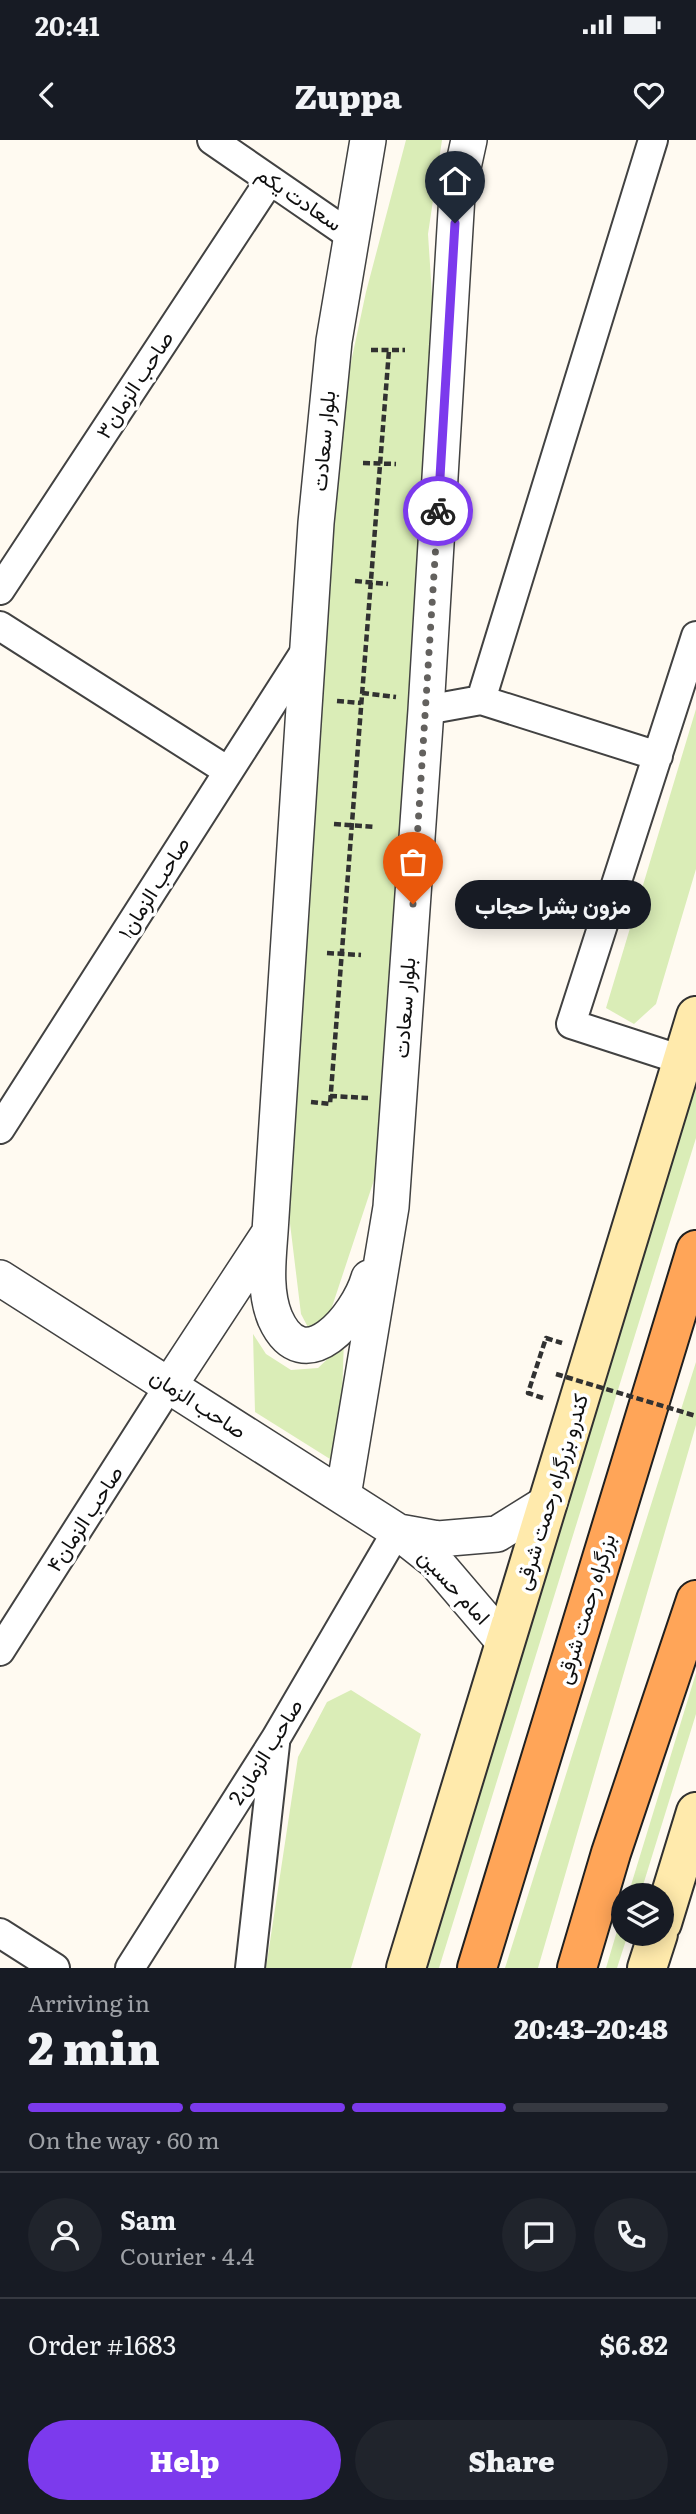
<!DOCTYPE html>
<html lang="en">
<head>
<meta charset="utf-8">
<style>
  body { margin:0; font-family:Literata,Vazirmatn,serif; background:#20242c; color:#f1f3f6; height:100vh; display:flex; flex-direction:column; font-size:26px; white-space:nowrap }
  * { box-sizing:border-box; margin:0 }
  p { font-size:23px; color:#9ea1a6 }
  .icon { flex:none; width:38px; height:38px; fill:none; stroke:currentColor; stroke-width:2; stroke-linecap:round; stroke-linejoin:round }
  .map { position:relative; height:1828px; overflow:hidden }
  .side { display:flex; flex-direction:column; background:#171b24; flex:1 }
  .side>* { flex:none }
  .controls { position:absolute; left:611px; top:1743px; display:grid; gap:14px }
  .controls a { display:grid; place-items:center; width:63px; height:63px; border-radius:50%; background:#171b24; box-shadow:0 4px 18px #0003; font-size:35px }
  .pin { position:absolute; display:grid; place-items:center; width:60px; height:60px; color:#fff; margin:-72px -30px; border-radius:50% 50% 50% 0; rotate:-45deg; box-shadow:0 0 7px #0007 }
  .pin .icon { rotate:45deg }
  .courier { position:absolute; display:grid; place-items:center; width:70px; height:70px; margin:-35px; border:5px solid #7c3aed; border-radius:50%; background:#fff; color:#222; box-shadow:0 2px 9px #0007 }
  .bubble { position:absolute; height:49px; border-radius:24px; background:#171b24; box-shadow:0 4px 18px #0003; font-size:23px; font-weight:800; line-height:49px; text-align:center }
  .summary em { font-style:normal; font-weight:800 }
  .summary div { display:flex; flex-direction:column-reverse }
  .summary { display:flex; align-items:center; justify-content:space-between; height:119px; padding:0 28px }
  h1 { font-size:46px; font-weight:800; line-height:52px }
  .bar { display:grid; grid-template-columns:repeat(4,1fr); gap:10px 7px; align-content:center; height:84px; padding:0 28px }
  .bar i { height:9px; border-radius:5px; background:#363941 }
  .bar .selected { background:#7c3aed }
  .bar p { grid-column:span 4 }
  .line { display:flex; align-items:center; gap:18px; padding:0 28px; border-top:2px solid #363941 }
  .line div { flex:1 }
  .round { display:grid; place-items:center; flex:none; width:74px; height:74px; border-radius:37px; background:#20242c }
  .button { display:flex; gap:14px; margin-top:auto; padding:14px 28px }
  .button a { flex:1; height:80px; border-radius:42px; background:#7c3aed; color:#fff; font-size:28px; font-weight:800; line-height:80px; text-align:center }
  .button a+a { background:#20242c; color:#f1f3f6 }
  .status { display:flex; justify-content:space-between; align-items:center; height:49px; padding:0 35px; background:#171b24; direction:ltr }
  .status svg { height:19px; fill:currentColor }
  header { display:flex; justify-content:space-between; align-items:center; height:91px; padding:0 28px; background:#171b24; font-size:32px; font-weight:800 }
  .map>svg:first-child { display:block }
</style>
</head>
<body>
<div class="status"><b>20:41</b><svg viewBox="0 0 49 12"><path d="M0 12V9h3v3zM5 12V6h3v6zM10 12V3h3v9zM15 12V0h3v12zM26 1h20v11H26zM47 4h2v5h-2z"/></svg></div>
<header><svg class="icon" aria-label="back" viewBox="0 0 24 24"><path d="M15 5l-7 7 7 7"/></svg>Zuppa<svg class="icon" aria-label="heart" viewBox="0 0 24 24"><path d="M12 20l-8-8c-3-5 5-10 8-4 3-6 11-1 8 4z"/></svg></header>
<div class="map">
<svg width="696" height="1828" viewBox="0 0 696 1828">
  <rect width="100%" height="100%" fill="#fffaf1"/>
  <path fill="#daedb7" d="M406,0H442L428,94L434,186L404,725L374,1040L327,1182L310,1191L301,1174L284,1034L338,283L366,152Z
    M696,569V729L656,864L634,884L606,868Z
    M696,945V998L439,1828H424Z
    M253,1194L266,1214L291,1230L318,1228L336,1211L344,1199L340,1314L330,1319L255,1272Z
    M696,1222V1285L538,1828H505Z
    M696,1533V1574L640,1755H628Z
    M351,1550L421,1594L351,1828H266L298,1617L327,1562Z
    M623,1771V1794H628L617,1828H606Z"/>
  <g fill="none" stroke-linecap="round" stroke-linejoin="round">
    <g stroke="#424242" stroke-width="32">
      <path id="minor" d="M212,0L350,95
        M653,0L481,560L658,616
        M0,450L270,40
        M0,486L228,631
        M426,570L481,560
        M682,920L571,884L696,496
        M0,989L308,507
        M0,1511L169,1246
        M0,1793L55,1828
        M130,1828L276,1598L397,1391
        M250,1828L275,1604"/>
    </g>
    <g stroke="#424242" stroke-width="38">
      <path id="tertiary" d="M270,1092C268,1120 264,1151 275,1178C304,1243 358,1176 369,1138
        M0,1138L397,1391L435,1421L504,1502
        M169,1246L270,1092L316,383L334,201L368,0
        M343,1356L391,1067L426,570L457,55L469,0
        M399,1392L438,1399L497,1394L550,1361"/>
    </g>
    <g stroke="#313131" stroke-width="42">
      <path id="secondary" d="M662,1783L696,1672
        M406,1828L696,876
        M647,1828L658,1794"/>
    </g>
    <g stroke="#202020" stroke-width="42">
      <path id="trunk" d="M477,1828L696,1110
        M577,1828L611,1713L696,1460"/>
    </g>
    <path stroke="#313131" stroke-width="4.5" stroke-dasharray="7 3.5" stroke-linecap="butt" d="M371,210H405
      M363,323L396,324
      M355,441L388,444
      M362,553L396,557
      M337,561L361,563
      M334,684L375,687
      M327,813L361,815
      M330,956L368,958
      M311,962L330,964L389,210
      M543,1258L528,1253L546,1198L562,1203"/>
    <use href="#minor" stroke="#fff" stroke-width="28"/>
    <use href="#tertiary" stroke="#fff" stroke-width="35"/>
    <use href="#secondary" stroke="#ffeaac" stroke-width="38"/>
    <use href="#trunk" stroke="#ffa558" stroke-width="38"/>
    <path stroke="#313131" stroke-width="4.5" stroke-dasharray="7 3.5" stroke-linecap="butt" d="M556,1234L696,1276"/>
  </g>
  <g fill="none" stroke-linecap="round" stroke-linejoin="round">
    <path stroke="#63615e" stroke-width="7" stroke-dasharray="0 12.6" d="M413,764L438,371"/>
    <path stroke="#7c3aed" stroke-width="9" d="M438,371L455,83"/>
  </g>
  <g text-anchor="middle" stroke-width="7" stroke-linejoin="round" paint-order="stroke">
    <g font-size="21" fill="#0f0f0f" stroke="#fff">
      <text transform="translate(299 59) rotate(34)" y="7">سعادت یکم</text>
      <text transform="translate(135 245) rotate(-57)" y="7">صاحب الزمان۳</text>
      <text transform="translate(324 301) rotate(-85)" y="7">بلوار سعادت</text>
      <text transform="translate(154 748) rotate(-58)" y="7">صاحب الزمان۱</text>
      <text transform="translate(405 868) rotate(-86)" y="7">بلوار سعادت</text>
      <text transform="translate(198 1264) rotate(33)" y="7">صاحب الزمان</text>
      <text transform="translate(552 1352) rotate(-73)" y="7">کندرو بزرگراه رحمت شرقی</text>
      <text transform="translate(85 1379) rotate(-57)" y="7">صاحب الزمان۴</text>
      <text transform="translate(454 1447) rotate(47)" y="7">امام حسین</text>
      <text transform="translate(586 1469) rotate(-73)" y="7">بزرگراه رحمت شرقی</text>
      <text transform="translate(266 1612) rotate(-58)" y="7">2صاحب الزمان</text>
    </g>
  </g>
</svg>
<div class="controls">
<a><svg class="icon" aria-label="layers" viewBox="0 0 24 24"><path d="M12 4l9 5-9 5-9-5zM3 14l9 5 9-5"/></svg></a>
</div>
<div class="pin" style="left:413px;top:764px;background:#ea580c"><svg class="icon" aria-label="bag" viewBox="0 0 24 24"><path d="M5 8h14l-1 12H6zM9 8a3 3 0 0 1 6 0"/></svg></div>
<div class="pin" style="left:455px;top:83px;background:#1f2937"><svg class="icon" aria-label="home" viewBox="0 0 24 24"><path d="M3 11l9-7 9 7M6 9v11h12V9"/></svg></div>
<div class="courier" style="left:438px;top:371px"><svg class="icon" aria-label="bike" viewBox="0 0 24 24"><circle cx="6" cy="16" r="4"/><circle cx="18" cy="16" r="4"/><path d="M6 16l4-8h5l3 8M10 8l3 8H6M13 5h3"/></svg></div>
<div class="bubble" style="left:455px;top:740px;width:196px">مزون بشرا حجاب</div>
</div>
<section class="side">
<div class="summary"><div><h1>2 min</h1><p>Arriving in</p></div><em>20:43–20:48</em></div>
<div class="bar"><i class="selected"></i><i class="selected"></i><i class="selected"></i><i></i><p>On the way · 60 m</p></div>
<div class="line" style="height:126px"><a class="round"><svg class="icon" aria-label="person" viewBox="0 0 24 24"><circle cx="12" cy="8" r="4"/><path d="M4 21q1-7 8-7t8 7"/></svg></a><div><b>Sam</b><p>Courier · 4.4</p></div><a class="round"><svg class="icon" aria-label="chat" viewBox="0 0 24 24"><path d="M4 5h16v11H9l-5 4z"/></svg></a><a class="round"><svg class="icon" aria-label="phone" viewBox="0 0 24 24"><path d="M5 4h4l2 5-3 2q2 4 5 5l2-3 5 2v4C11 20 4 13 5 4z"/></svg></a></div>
<div class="line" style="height:91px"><div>Order #1683</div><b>$6.82</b></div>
<div class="button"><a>Help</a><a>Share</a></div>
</section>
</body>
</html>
